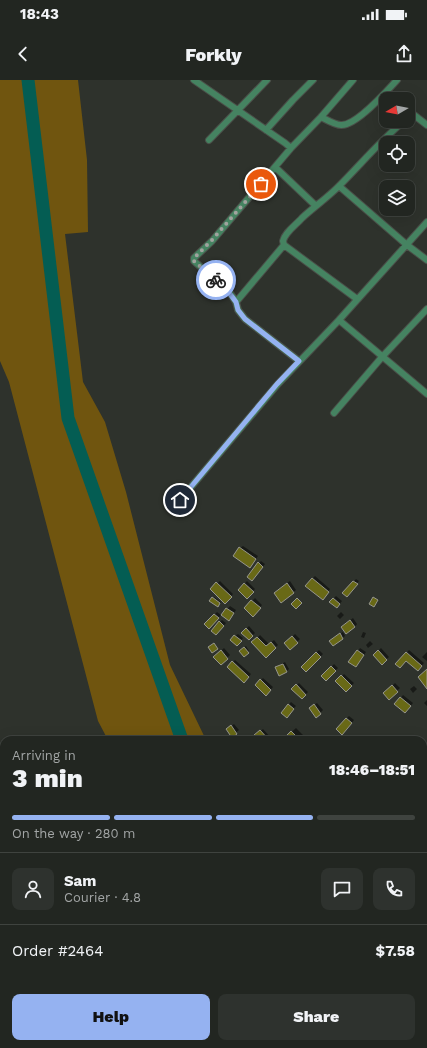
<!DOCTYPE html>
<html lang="en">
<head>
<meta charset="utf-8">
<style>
  body { margin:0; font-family:"Work Sans",sans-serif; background:#2e322e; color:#f1f3f6; height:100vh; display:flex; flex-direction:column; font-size:15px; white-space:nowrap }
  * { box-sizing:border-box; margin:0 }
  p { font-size:13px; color:#a2a5a5 }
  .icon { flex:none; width:22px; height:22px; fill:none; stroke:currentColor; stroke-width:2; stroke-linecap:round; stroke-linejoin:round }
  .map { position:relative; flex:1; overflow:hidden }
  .drawer { position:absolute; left:0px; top:656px; width:427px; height:312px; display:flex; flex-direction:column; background:#222621; border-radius:12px 12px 0 0; box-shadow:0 4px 16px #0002,0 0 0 1px #3f433f }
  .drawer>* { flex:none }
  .needle { width:26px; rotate:260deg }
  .tools { position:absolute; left:379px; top:12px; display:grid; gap:8px }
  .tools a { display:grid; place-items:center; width:36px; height:36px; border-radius:8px; background:#222621; box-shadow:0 4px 16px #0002,0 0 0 1px #3f433f; font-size:20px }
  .pin { position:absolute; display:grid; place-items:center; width:34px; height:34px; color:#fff; margin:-17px; border:2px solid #fff; border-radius:50%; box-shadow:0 1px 4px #0007 }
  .courier { position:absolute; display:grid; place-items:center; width:40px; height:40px; margin:-20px; border:3px solid #95b2f1; border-radius:50%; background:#fff; color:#222; box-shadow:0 1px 5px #0007 }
  .summary em { font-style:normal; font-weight:800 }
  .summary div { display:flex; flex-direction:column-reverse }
  .summary { display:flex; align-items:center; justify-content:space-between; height:68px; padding:0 12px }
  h1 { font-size:26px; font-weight:800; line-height:30px }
  .bar { display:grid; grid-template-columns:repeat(4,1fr); gap:6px 4px; align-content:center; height:48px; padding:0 12px }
  .bar i { height:5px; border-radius:3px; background:#3f433f }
  .bar .active { background:#95b2f1 }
  .bar p { grid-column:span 4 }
  .line { display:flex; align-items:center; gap:10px; padding:0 12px; border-top:1px solid #3f433f }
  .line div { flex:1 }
  .round { display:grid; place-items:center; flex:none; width:42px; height:42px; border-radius:8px; background:#2e322e }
  .primary-button { display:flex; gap:8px; margin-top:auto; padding:8px 12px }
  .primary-button a { flex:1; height:46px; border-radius:8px; background:#95b2f1; color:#111; font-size:16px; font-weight:800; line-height:46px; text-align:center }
  .primary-button a+a { background:#2e322e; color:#f1f3f6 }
  .status { display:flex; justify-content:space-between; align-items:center; height:28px; padding:0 20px; background:#222621; direction:ltr }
  .status svg { height:11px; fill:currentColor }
  header { display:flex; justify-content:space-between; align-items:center; height:52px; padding:0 12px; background:#222621; font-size:18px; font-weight:800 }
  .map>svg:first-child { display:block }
</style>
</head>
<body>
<div class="status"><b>18:43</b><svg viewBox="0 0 49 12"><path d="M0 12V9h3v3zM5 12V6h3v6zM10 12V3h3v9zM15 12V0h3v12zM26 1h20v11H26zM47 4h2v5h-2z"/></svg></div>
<header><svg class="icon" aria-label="back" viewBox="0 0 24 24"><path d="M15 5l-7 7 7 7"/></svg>Forkly<svg class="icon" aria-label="share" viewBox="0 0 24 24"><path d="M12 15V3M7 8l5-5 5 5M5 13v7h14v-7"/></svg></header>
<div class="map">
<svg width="427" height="968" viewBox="0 0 427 968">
  <rect width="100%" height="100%" fill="#2e322c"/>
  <path fill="#70550f" d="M0,0H78L87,80L88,152L65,154L83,302L105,342L126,412L170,585L206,660H108L98,641L9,302L0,281Z
    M4,815V910H0V816Z
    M227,964H388L390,968H228Z"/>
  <path fill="#0007" d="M243,466L258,476L252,485L240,468Z
    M261,481L265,484L255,497L259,483Z
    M315,496L330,509L325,516L312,499Z
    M356,499L359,501L349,513H344Z
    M220,501L233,514L225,523L211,509Z
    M247,501L255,509L247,518L239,510Z
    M290,501L296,510L281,521L277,510Z
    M336,516L342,521L339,525L330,522Z
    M214,517L221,522L218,526L211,521Z
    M255,518L262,525L253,535L245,528Z
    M230,526L236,530L231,537L222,535Z
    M217,532L221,535L209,547L205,544Z
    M341,532L344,535L340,539L337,536Z
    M353,538L357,544L355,547L345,544Z
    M222,540L226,543L219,551L220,542Z
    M249,546L255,553L249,559L242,553Z
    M343,552L345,556L333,565V558Z
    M363,552L366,553L364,558L361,557Z
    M238,554L243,558L240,562L235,556Z
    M295,554L300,559L291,568L286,563Z
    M260,555L269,564L274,560L278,565L266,576L253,562Z
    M370,561L373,564L368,568L366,565Z
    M246,566L249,571L244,575L240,571Z
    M224,568L230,575L221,584L214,577Z
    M360,568L366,572L358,584V571Z
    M381,568L389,577L382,583L374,575Z
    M319,570L323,574L306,591L302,587Z
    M409,570L424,583L418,590L406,579L397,584Z
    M427,572V581L422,577Z
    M235,580L251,594L244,602L228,587Z
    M285,582L289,589L286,592L276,587Z
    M334,584L338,588L326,600L323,596Z
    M344,594L354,603L346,611L337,601Z
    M263,598L273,607L266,615L256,605Z
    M299,603L308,612L302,618L293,609Z
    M395,603L400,608L389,618L385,613Z
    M414,606L417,609L413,613L410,609Z
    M403,615L413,623L408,629L396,624Z
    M427,620V626L424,623Z
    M291,622L296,626L286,636L282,632Z
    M317,623L323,630L320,633L313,626Z
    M349,636L354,640L345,651L346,639Z
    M234,644L239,650L232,656L230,647Z
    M296,648L308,660L284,659Z
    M263,649L272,659L271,660H260L256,655Z
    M374,655L378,660H369Z
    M333,656L336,659L335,660H328Z
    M415,656L418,660H410Z
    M245,657L249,660H242Z
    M427,689V699L423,695Z
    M425,742L427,744V759L423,755V744Z"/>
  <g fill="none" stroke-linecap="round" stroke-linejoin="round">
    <path stroke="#045d53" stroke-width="13" d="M28,0L68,338L182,660
      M336,964L337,968"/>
  </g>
  <path fill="#696916" stroke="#96968d" d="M239,467L256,479L250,488L233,476Z
    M258,482L263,487L252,501L247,497Z
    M312,498L329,512L323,520L305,506Z
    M353,501L358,504L347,517L342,513Z
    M216,502L232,517L225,524L210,509Z
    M244,503L254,512L247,519L238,510Z
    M287,503L294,513L281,523L274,513Z
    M212,517L220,523L218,527L209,521Z
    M373,517L378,520L374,527L369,524Z
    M297,518L302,523L296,529L291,524Z
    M333,518L340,524L337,528L329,522Z
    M251,520L261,528L253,537L244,528Z
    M226,528L234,533L229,541L221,535Z
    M214,534L219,538L209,549L204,544Z
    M350,540L355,547L346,554L341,547Z
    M219,541L224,546L216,555L211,551Z
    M246,548L253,556L249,560L241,553Z
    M340,553L343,559L333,566L329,561Z
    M234,555L242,561L237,566L230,560Z
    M292,556L298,563L290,570L284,563Z
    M257,557L266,566L271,562L276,568L266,578L251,562Z
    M214,563L218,569L212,573L208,567Z
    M244,567L249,573L244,577L239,571Z
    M221,570L228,579L221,585L213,577Z
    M357,570L364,575L356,587L348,582Z
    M378,570L387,580L382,585L373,575Z
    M316,572L321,577L306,592L301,587Z
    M406,572L422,586L418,591L406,581L400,588L395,584Z
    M232,581L249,597L244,603L227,587Z
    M283,584L287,592L279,596L275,587Z
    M331,586L336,591L326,601L321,596Z
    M427,589V609L418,597Z
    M341,595L352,606L346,612L335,601Z
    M260,599L271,610L266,616L255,605Z
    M296,604L306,615L302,619L291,609Z
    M392,605L398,612L389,620L383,613Z
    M400,617L411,626L405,633L394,624Z
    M288,624L294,629L287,638L281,633Z
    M314,624L321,634L316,638L309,628Z
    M346,638L352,643L342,655L336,649Z
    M231,645L237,654L232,658L226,649Z
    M260,650L269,660H259L254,655Z
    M291,651L300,660L283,659Z
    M423,744L427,748V760L423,756Z"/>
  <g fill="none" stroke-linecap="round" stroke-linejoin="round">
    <g stroke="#4a4e48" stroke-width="8">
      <path id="street" d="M194,0L285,63L291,68L321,37L353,0
        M321,37C327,40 335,45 341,45C356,46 387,11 397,0
        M408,38L411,35H414L427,45
        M266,50L293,20L313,0
        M209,60L267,0
        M291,68L212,161L194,178V181L230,213L236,222L238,230L245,239L299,281
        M275,87L316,126
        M339,106L407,165L427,180
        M357,219L284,165L283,161C285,152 296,145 302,138C314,127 327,118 339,106C361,84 380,61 404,41
        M236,222L284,165
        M339,240L427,314
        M334,333L382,277L427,229
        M180,420L277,305L339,240L427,142
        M423,683L427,679
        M0,706L4,720
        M0,730L4,731
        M423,827L427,828
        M0,927L4,926
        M215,964L216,968"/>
    </g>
    <use href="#street" stroke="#458361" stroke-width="6"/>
  </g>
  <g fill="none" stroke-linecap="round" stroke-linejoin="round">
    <path stroke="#a0a39e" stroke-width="4" stroke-dasharray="0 7.2" d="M216,200L194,181V178L212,160L261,104"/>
    <path stroke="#95b2f1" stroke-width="5" d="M180,420L277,304L299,281L245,239L238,230L236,222L230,214L216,200"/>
  </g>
</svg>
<div class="tools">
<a><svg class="needle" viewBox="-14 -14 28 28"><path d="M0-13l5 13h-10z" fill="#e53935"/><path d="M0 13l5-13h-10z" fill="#a2a5a5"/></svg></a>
<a><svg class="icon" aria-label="locate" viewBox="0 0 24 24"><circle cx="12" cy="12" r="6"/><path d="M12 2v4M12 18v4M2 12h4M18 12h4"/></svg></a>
<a><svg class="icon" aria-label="layers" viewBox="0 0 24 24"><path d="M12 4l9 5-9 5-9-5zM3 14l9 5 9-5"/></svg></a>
</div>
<div class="pin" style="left:261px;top:104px;background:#ea580c"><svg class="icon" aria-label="bag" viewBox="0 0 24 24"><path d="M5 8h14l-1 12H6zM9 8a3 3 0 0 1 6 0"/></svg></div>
<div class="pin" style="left:180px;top:420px;background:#1f2937"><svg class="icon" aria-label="home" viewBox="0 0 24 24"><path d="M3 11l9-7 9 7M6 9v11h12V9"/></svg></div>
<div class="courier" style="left:216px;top:200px"><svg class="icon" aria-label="bike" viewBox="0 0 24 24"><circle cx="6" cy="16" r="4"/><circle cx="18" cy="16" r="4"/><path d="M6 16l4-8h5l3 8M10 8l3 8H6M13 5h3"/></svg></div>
<section class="drawer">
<div class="summary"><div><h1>3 min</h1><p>Arriving in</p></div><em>18:46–18:51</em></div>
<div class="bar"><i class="active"></i><i class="active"></i><i class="active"></i><i></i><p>On the way · 280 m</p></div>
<div class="line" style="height:72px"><a class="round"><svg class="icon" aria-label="person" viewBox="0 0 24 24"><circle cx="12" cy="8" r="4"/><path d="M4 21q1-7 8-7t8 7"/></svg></a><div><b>Sam</b><p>Courier · 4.8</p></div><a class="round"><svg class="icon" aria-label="chat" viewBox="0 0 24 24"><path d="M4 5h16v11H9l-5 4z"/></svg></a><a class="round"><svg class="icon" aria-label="phone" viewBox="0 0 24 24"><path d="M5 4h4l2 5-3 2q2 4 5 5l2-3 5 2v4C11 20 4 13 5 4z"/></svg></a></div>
<div class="line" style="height:52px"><div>Order #2464</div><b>$7.58</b></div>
<div class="primary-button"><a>Help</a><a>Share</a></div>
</section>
</div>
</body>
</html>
